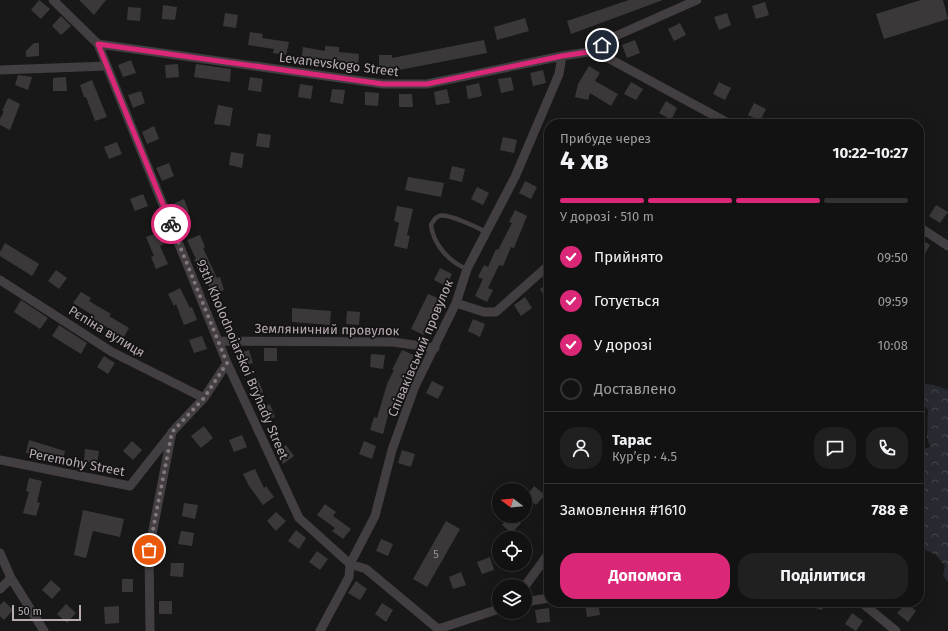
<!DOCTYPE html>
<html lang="uk">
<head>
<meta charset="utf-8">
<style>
  body { margin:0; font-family:"Fira Sans",sans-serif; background:#202020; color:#f1f3f6; height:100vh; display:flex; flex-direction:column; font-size:15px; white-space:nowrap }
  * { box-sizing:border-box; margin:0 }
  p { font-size:13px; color:#9d9e9f }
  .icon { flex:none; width:22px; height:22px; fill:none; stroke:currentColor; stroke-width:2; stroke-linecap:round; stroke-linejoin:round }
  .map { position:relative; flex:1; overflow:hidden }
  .panel { position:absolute; left:544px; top:119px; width:380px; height:488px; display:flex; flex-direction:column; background:#131212; border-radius:16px; box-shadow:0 4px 16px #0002,0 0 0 1px #323232 }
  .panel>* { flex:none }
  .needle { width:26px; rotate:286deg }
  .tools { position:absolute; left:492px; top:483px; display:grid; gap:8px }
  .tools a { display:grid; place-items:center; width:40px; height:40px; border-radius:50%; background:#131212; box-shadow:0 4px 16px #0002,0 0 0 1px #323232; font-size:20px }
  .scale { position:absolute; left:12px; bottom:10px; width:69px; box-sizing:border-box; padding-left:4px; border:2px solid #b8abb4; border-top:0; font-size:11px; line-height:14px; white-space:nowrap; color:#b8abb4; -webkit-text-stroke:3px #141313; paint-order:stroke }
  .pin { position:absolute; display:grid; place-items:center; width:34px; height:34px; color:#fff; margin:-17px; border:2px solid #fff; border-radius:50%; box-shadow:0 1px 4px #0007 }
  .courier { position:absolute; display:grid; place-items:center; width:40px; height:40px; margin:-20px; border:3px solid #db2777; border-radius:50%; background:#fff; color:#222; box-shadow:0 1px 5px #0007 }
  .head em { font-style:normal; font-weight:700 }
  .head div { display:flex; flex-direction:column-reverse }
  .head { display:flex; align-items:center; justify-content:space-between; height:68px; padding:0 16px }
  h1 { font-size:26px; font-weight:700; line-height:30px }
  .bar { display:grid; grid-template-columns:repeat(4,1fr); gap:6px 4px; align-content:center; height:48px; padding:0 16px }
  .bar i { height:5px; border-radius:3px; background:#323232 }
  .bar .current { background:#db2777 }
  .bar p { grid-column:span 4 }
  .line { display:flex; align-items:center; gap:10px; padding:0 16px; border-top:1px solid #323232 }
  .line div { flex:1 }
  .round { display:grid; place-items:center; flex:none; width:42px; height:42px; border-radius:16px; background:#202020 }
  ol { padding:0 16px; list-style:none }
  li { display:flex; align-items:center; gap:12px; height:44px }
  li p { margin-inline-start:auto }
  li .icon { padding:4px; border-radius:50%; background:#db2777; color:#fff; stroke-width:4 }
  li:last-child { color:#9d9e9f }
  li i { width:22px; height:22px; border:2px solid #323232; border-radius:50% }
  .cta { display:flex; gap:8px; margin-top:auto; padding:8px 16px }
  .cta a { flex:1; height:46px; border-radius:16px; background:#db2777; color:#fff; font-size:16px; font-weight:700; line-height:46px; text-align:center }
  .cta a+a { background:#202020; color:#f1f3f6 }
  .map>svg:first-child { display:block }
</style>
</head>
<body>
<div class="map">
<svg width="948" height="631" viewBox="0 0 948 631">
  <defs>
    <pattern id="forest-crowns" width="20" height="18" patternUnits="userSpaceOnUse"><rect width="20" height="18" fill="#282a31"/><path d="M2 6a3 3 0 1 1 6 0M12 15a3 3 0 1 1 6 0" fill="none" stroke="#45464c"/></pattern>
  </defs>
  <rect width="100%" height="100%" fill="#191818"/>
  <path fill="url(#forest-crowns)" d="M919,383L934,385L948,390V581L943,576L945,566L936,555L919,547V450L930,447L927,438L928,410L919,400Z"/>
  <path fill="#3b383a" d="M39,0L50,9L41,19L31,10Z
    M79,0H106L94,15Z
    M629,0H663L571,34L567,21Z
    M921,0H943L948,19L884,39L876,14Z
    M765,2L769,15L756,19L752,6Z
    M163,5L177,7L175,20L162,19Z
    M128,7L141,8L140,21L127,20Z
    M225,13L238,15L236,28L223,26Z
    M727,13L731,25L719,30L714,17Z
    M61,16L71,26L61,35L52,26Z
    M525,18L529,31L497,40L494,27Z
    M680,23L686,35L674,41L668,29Z
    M250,32L263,34L262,38L289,42L286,55L273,53L274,49L248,45Z
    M484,40L487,53L399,70V68L379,69V55H392V58Z
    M635,40L640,53L627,58L622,45Z
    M34,43H39V56L26,57V51Z
    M325,46L339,47V52L359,54L358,67L345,66V61L314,59V63L301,61L303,47L325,51Z
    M131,60L136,73L123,77L118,65Z
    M178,64L179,77L166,78L165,65Z
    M196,64L231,69L230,82L194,77Z
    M589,66L600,73L595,81L618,94L611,106L590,93L588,100L575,97L578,84Z
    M543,70L546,83L533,86L530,73Z
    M18,75L32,77L28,90L15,85Z
    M66,77L67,91H53V78Z
    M250,77L263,79L261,92L248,90Z
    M511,77L514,90L501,93L498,79Z
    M92,80L107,117L95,121L86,97H84L80,85Z
    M631,82L643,89L636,100L624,94Z
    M719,82L731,88L725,100L713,94Z
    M479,83L482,96L468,99L466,86Z
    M300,84L313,86L311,99L298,97Z
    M332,89L345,90L343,104L330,102Z
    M447,89L450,103L436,105L434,92Z
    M141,91L145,103L133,108L128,95Z
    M365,92L379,93L378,106L365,105Z
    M399,94H412L413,107H399Z
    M8,98L20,104L10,130L0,125V119L4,111H2Z
    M666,101L677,108L671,120L659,113Z
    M754,103L766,109L760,121L748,115Z
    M218,105L233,108L230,126L214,124Z
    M154,126L159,139L147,144L142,132Z
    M258,133L271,135L269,148L256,146Z
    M503,137L517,140L514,153L500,150Z
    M117,142L122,154L109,159L104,147Z
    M231,152L244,154L242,168L229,165Z
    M169,163L174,176L162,181L156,168Z
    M452,166L465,169L462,182L449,179Z
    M408,177L444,183L441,197L405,190Z
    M525,181L537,187L531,199L519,193Z
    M477,187L489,193L483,205L471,199Z
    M143,194L148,206L135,211L130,199Z
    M184,199L189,212L177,217L171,205Z
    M936,205L948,212L940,223L929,216Z
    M397,206L413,209L407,235L410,236L407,249L394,246L399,223L394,221Z
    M515,210L527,216L514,248L511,247L503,266L499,265L488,288L493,290L487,302L475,296L483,279L478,277L484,265L488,267L496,249L498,250L512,223L509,222Z
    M159,232L164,244L160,246L168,264L156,269L151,257L154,256L146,237Z
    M200,235L205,247L203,248L217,278L220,277L224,290L212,295L203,271L199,272L194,260L196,259L187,240Z
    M919,238L930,245L919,264Z
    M5,243L39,264L32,276L0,256V252Z
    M440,268L452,274L446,286L434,280Z
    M56,270L67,278L59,289L48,281Z
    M549,283V303L540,289Z
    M180,288L190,308L192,307L197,320L184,325L176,304L174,306L168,294Z
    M81,292L91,298L89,301L111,314L109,316L129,328L122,340L111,333L112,330L92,319L94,316L73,303Z
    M428,294L440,299L424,335L411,329Z
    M525,297L532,308L521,316L514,305Z
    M21,300L48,318L40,329L14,312Z
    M292,308L331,311L330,325L292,322Z
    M347,311L360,312L359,325L346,324Z
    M473,319L485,324L480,337L468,331Z
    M59,325L87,343L81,354L52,336Z
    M202,336L207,349L194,353L189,340Z
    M264,348H277V361H264Z
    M249,350L253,363L240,367L236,354Z
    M402,350L414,355L396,396L393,409L390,408L383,434L370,430L374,417L377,418L387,384L394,370H392Z
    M371,354L385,355L383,369L370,367Z
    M104,356L115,363L108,374L97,367Z
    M258,379L263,392L257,395L251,383Z
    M432,381L444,387L438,399L426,393Z
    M270,404L275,417L263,421L258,409Z
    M204,426L213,438L201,448L191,436Z
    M242,435L247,447L234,452L229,440Z
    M29,440L65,451L62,464L26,453Z
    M132,441L142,450L133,460L123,451Z
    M364,441L376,446L372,459L359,454Z
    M286,445L294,456L283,464L276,453Z
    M85,449L99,451L97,464L84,462Z
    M402,450L415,454L411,467L398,463Z
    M255,469L264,488L266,486L274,497L263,505L249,486L243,474Z
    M29,478L42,481L37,502L40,503L36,516L23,513L29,492L26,491Z
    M534,486L545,495L536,505L526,497Z
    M184,503L198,505L195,519L182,516Z
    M325,504L336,512L333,516L351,529L343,539L332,531L335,528L317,515Z
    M83,510L124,519L120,537L93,531L86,558L74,555Z
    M276,512L286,521L276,531L267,521Z
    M509,516H512L521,523L512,533L502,525Z
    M446,521L460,529L427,587L413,579Z
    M296,530L306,538L299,549L288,541Z
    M181,531L194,533L192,546L178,544Z
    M381,539L393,544L388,556L376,551Z
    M317,551L328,559L320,570L309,562Z
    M490,557L494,570L482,574L477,562Z
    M171,563H184L183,577L170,576Z
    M461,572L466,585L453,589L449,577Z
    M122,579H133V592H122Z
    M51,580L61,589L52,599L42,590Z
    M356,581L367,589L360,600L348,593Z
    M4,601L13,610L4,620L0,616V605Z
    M159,601H172V614H159Z
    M598,602L600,615L587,617L585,604Z
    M801,602H825L822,610L801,604Z
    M382,603L393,610L386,622L375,614Z
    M906,603L916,611L908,622L897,613Z
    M66,604L76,613L67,623L57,614Z
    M119,606V623L105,624L104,607Z
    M549,608L550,622L537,623L535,610Z
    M852,613L863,621L856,631L845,624Z"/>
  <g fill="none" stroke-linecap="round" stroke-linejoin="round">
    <path stroke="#433e41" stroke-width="4.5" d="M467,269C449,262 433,244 431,225C433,222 434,218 439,216C447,213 477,227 486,232"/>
    <path stroke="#433e41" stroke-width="9" d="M53,0L98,44L383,84H427L562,56L595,51L609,39L697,0
      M98,44L227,363L299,518L350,564L366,569L438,629L499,609
      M595,51L730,124
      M0,70L107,66
      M919,227L948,246
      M0,280L112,352L204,398
      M456,303L484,312H496L549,265
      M218,341L393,342L435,348
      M0,460L130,486L171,434
      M0,553L11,578L44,631
      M525,586L549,553
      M0,589L11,578
      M525,602L549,598
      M861,602L896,631
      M150,631L149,550L172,432L204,398L227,363
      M320,631L349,577L350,564L375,516L392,450L415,386L456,303L467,269L515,177L559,74L562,56"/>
  </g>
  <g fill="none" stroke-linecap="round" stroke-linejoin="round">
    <path stroke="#80787d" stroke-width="4" stroke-dasharray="0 7.2" d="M149,550L172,432L204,398L227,363L171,224"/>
    <path stroke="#db2777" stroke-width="5" d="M171,224L98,44L383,84H427L562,56L595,51L602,45"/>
  </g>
  <g text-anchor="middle" stroke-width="3.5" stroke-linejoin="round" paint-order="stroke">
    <g font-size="11" fill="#998e96">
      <text x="436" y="558">5</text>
    </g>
    <g font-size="13" fill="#b8abb4" stroke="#141313">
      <text transform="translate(339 64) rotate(7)" y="5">Levanevskogo Street</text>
      <text transform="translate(327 329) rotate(1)" y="5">Земляничний провулок</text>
      <text transform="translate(107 331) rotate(31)" y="5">Рєпіна вулиця</text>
      <text transform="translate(420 348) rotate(-67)" y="5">Співаківський провулок</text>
      <text transform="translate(243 359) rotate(67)" y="5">93th Kholodnoiarskoi Bryhady Street</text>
      <text transform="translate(77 462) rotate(11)" y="5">Peremohy Street</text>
    </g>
  </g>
</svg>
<div class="tools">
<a><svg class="needle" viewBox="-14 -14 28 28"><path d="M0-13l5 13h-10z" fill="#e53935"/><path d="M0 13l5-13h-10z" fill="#9d9e9f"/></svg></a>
<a><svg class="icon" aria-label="locate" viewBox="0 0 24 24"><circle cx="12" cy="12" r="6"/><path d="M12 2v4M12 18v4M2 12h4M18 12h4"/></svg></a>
<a><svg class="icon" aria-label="layers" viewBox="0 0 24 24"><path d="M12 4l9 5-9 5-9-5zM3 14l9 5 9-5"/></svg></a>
</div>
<div class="scale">50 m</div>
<div class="pin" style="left:149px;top:550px;background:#ea580c"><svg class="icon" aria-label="bag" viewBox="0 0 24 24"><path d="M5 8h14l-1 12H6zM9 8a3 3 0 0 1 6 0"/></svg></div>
<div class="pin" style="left:602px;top:45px;background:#1f2937"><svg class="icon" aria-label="home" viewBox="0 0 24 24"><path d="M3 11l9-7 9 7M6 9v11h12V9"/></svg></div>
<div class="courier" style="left:171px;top:224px"><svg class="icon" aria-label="bike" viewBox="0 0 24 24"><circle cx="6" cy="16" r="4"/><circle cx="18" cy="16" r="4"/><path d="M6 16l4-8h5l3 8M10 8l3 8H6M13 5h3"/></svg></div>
<section class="panel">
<div class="head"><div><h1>4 хв</h1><p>Прибуде через</p></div><em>10:22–10:27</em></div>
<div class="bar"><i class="current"></i><i class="current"></i><i class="current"></i><i></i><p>У дорозі · 510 m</p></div>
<ol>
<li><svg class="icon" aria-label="check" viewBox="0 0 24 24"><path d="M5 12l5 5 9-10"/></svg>Прийнято<p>09:50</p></li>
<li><svg class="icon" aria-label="check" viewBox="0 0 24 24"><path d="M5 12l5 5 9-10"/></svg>Готується<p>09:59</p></li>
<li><svg class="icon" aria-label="check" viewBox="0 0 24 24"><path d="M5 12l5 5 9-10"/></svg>У дорозі<p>10:08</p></li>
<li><i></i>Доставлено</li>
</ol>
<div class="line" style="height:72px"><a class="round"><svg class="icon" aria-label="person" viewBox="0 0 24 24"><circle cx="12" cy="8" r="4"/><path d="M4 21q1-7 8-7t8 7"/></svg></a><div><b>Тарас</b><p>Кур’єр · 4.5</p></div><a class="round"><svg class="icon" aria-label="chat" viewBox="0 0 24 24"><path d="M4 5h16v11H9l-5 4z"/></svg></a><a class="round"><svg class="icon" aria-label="phone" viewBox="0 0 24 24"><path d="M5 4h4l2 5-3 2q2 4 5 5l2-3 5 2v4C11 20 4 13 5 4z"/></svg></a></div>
<div class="line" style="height:52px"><div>Замовлення #1610</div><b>788 ₴</b></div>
<div class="cta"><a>Допомога</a><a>Поділитися</a></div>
</section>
</div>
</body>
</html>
